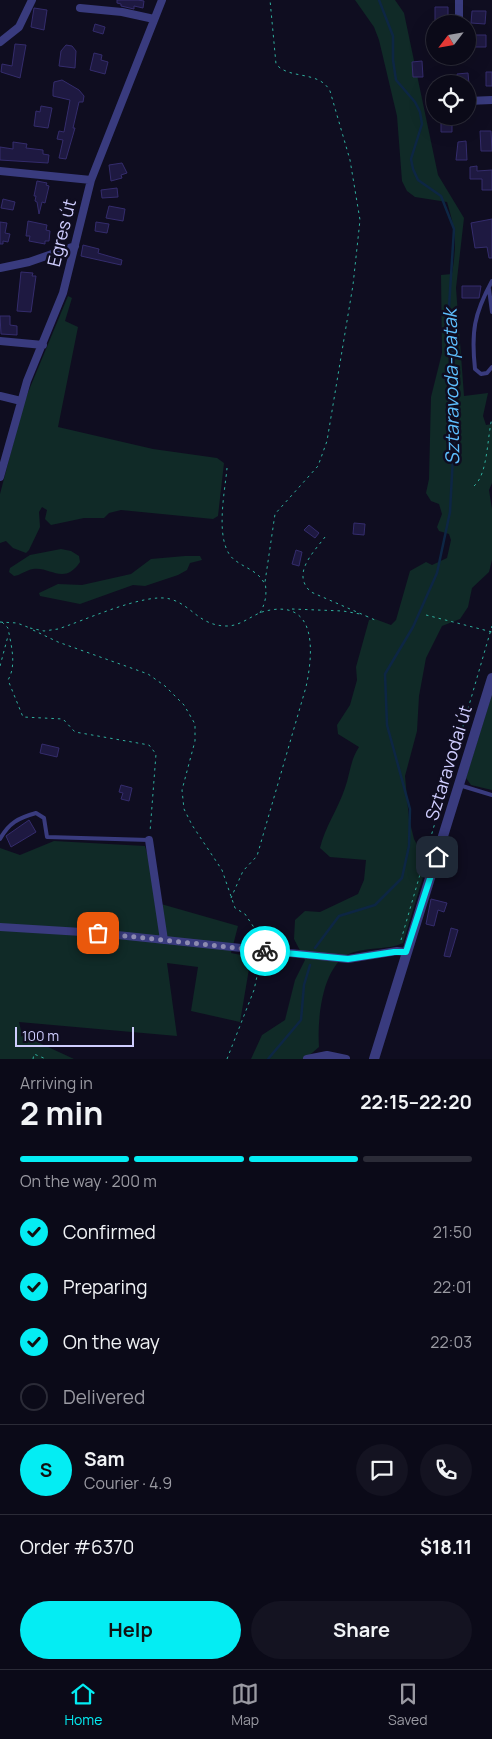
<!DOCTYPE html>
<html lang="en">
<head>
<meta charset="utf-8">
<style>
  body { margin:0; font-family:Manrope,sans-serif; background:#141321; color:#f1f3f6; height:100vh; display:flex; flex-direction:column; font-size:19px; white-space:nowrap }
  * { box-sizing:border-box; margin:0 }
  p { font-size:16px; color:#9a9aa2 }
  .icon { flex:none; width:28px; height:28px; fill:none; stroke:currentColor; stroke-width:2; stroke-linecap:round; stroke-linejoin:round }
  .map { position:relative; height:1059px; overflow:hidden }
  .sheet { display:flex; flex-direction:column; background:#0b0a18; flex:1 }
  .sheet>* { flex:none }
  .needle { width:32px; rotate:239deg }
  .controls { position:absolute; left:426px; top:15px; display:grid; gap:10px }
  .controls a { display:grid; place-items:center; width:50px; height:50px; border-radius:50%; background:#0b0a18; box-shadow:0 5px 20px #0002,0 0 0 1px #2b2b37; font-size:25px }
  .scale { position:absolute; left:15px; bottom:12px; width:119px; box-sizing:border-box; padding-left:5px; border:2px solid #cfcdfe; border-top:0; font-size:14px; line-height:18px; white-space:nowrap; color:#cfcdfe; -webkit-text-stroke:4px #0f0d20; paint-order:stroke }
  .pin { position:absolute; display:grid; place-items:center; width:42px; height:42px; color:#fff; margin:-21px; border-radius:10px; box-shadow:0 2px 8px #0006 }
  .courier { position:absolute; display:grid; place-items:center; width:50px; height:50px; margin:-25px; border:4px solid #04edf3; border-radius:50%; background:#fff; color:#222; box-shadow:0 1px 6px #0007 }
  .summary em { font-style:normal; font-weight:700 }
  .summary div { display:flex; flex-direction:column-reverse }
  .summary { display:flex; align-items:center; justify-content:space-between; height:85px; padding:0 20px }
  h1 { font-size:32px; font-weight:700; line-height:38px }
  .bar { display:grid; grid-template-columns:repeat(4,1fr); gap:8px 5px; align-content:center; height:60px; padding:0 20px }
  .bar i { height:6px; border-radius:4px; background:#2b2b37 }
  .bar .on { background:#04edf3 }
  .bar p { grid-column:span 4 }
  .line { display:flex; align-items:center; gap:12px; padding:0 20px; border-top:1px solid #2b2b37 }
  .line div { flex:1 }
  .round { display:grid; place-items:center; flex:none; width:52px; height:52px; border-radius:26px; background:#141321 }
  ol { padding:0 20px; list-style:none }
  li { display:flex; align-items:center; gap:15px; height:55px }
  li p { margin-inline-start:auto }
  li .icon { padding:5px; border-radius:50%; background:#04edf3; color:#111; stroke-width:4 }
  li:last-child { color:#9a9aa2 }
  li i { width:28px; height:28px; border:2px solid #2b2b37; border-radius:50% }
  .button { display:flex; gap:10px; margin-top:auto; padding:10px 20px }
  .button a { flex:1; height:58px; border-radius:30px; background:#04edf3; color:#111; font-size:20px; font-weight:700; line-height:58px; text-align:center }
  .button a+a { background:#141321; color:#f1f3f6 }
  .tabs { display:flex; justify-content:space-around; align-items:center; height:70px; border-top:1px solid #2b2b37; background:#0b0a18; font-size:14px; color:#9a9aa2 }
  .tabs a { display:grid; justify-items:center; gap:2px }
  .tabs .on { color:#04edf3 }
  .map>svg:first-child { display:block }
</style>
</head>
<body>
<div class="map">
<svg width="492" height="1059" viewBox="0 0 492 1059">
  <rect width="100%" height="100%" fill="#0f0d20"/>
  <path fill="#102a27" d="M355,0H395L404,13L438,175L464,218L456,288L464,396L488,393L483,416L486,425L492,424V483L489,490L492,509V560L489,572L472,588L468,607L460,619L442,626L426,658L419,696L417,731L405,776L409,819L414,839L427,864L403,943C388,950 371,947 354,952C322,961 317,1019 319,1047L305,1059H251L262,1035L285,1020L295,980L305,960L294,939L295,920L305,911L320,912L358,894L364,880L366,860L330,857L320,848C325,827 338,809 345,788C350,774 350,761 359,747L338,734L337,725L350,705L357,680L356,667L369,620L375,619L391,625L396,620L410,571L426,562L432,565L447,558L451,540L449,534L439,531L437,527L442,514L439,504L431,501L426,493L429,479L431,397L442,353L441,275L452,274C457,242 456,232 447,202L415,197L407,191L402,181L397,116L379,40L374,27Z
    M68,296L72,298L65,321L78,327L58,427L153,449L217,458L224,463L218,516L213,519L121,510L109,513L104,518H84L51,525L45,519L47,510L42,507L39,512L40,527L29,550L26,553L13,548L6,541L0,543V494L24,402Z
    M61,549L71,551L79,556L80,562C64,586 50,566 33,569C26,570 21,575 14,576L9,572L10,568L30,555Z
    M185,556H200L202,560L190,563L187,570L178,575L145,586L133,585L80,604L40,596L39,593L58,584L82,585L131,574L151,559Z
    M492,694V790L471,785L466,778Z
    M54,841L145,846L161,904L238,926L231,953L251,957L240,1022L191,1011L198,967L167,963L177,1036L19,1022L22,1035L74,1059H0V848L20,855Z"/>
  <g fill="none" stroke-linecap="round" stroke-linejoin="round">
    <path stroke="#0d2644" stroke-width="2.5" d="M315,948L339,916L375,905L402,878L409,846L410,809L387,725L385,674L413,627L437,573L450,512L455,418L453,347L449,307L454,229L441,196L418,180L413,169L411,159L422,124L420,112L415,102L396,80L393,60V36L379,0
      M268,1059L301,1020L304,985L310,965"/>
  </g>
  <path fill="#1e1941" stroke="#342c6c" d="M117,0H138L144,1L143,8L134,6V9L121,6V4L117,3Z
    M435,7H448V21H435Z
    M34,8L47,10L44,30L31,27Z
    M472,11H486L485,24L471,23Z
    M95,24L105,27L103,34L93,31Z
    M470,35H486V47H470Z
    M15,44L26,45L20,78L1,72L2,64L12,66Z
    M66,45L72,46L76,51L75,68L59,66L61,51Z
    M94,53L102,55L101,60L108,62L105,74L90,70Z
    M422,61L423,77H413L412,62Z
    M486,72H492V86H486Z
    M468,73L469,84H458L457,74Z
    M62,80L79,90L84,96L83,102H79L73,128H75L66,159L59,158L63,140L57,139L59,131L64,132L70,100L53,96V90L54,82Z
    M41,106L52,108L48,128L34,126L36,111L40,112Z
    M441,118H452V132H441Z
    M480,131H491L492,151H481Z
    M466,141L467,160H456L458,142Z
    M13,142L27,144L26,148L43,150V154L49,155L48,163L0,160V147L13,149Z
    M122,163L127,173L121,175L122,178L111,181L109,165Z
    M477,166V171L492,170V190H482V179H470V167Z
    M37,181L47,183L46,185L49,186L45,203L42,202L39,214L37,202L35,201L36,196H34Z
    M117,188L118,197L102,198L101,190Z
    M3,199L15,202L13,210L1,208Z
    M109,206L125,209L123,221L106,218Z
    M492,219V258H489L487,247L475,248L471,223Z
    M28,221L47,225L46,230L50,231L49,241H45V244L29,241L30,236H26Z
    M0,222L7,223L5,233L10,234L8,242L3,241V244H0Z
    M96,222L109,224L107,233L95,231Z
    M83,245L99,249L98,253L122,260L121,265L81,256Z
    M21,272L33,273L32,276H36L31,312L17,311Z
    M462,286H481L479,298H462Z
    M0,316H10V325L17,326V335L1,334Z
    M354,523L365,524L364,535L353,534Z
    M309,525L319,533L315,538L304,530Z
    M296,550L302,552L299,566L292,564Z
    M42,744L59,748L57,757L40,753Z
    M121,785L132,788L129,801L121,799L123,793L119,792Z
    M29,820L36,832L11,847L6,836Z
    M431,899L447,903L444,912L438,910L434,926L426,924Z
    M451,928L458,930L450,957L444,956Z"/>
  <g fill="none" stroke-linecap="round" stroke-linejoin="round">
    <path stroke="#2fb09e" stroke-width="1" stroke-dasharray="2.5 4" stroke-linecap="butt" d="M227,468C225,492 213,546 236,561C247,569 260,572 265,585
      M474,486C488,474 487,438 492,418
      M325,537C313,553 291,574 311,592L366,616
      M292,609L343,611L360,614
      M260,613C266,602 267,594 265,582L275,514L318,466L327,441L353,285L360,220L350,160L330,91C319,70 289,80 276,64L270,0
      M426,615L492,632
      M366,616L375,620
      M0,622L17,623L30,628
      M2,622L8,628C11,645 17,665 8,680L23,717L63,719L75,732L149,745L156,754L150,832
      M30,628L44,631L58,629C83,621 146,592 170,599C192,605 199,626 227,626C240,626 251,616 262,612C317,596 314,650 306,687L257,856L243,871L231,898
      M33,630L58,642L148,674L165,686L184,705L195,724V741L182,790L184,809L192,825L222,870L235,908L245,914L263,941
      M0,666L8,636
      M401,940L492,626
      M33,1059L34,1054L46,1059
      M227,1059L254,990L261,958"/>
    <path stroke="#393b7e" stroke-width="4" d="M492,281C474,314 471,332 475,369L481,374L487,373L492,367
      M489,289L492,312
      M459,785L492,795
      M0,839C9,823 18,818 36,813L44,818L47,837L149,840"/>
    <path stroke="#393b7e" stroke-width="8" d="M459,0V24
      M80,8L122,12L154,19
      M0,42L19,27L32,0
      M468,101L492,100
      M431,102H435
      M0,171L91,180
      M0,268L29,262L75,246
      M0,341L43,345
      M0,396L21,401
      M0,477L27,381L63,293L91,180L162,0
      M149,840L164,940
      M0,927L98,933L348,959L397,951L406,952
      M307,1059L327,1055L346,1059"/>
    <path stroke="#393b7e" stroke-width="10" d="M374,1059L492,678"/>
  </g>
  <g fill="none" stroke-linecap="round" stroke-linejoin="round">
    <path stroke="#8c8ab0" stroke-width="5" stroke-dasharray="0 9" d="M98,933L265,951"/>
    <path stroke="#04edf3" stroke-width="6" d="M265,951L348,959L394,952H406L437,857"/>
  </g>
  <g text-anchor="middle" stroke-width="5" stroke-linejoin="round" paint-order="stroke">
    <g font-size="18" fill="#cfcdfe" stroke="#0f0d20">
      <text transform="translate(62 233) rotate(-76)" y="6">Egres út</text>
      <text transform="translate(449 763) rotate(-73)" y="6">Sztaravodai út</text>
    </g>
    <g font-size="19" font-style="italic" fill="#5dbefd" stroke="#0f0d20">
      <text transform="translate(451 387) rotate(-91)" y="7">Sztaravoda-patak</text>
    </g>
  </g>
</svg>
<div class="controls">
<a><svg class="needle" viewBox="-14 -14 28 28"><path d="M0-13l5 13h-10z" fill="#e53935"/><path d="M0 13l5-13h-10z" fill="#9a9aa2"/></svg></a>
<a><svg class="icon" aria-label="locate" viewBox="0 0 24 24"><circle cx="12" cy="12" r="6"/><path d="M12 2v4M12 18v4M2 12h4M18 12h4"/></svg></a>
</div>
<div class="scale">100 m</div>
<div class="pin" style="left:98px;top:933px;background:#ea580c"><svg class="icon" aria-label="bag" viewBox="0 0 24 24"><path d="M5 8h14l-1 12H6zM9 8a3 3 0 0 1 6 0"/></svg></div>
<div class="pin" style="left:437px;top:857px;background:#1f2937"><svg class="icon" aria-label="home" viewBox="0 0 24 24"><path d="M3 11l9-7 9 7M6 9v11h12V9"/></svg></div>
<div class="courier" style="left:265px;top:951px"><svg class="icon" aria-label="bike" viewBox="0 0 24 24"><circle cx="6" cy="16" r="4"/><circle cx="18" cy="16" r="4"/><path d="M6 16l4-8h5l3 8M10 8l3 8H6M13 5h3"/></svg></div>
</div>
<section class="sheet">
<div class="summary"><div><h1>2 min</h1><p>Arriving in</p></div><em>22:15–22:20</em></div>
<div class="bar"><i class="on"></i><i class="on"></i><i class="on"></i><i></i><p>On the way · 200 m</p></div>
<ol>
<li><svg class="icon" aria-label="check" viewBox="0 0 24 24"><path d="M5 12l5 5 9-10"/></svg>Confirmed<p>21:50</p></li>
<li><svg class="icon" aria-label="check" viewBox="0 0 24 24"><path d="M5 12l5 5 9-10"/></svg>Preparing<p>22:01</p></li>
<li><svg class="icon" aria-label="check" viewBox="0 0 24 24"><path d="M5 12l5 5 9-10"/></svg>On the way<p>22:03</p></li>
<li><i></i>Delivered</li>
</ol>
<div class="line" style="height:90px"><b class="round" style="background:#04edf3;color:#111">S</b><div><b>Sam</b><p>Courier · 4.9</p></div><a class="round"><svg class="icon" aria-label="chat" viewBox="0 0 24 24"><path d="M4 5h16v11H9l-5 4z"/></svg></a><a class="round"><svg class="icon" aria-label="phone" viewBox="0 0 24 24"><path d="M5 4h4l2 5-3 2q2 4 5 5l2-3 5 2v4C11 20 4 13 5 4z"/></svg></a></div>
<div class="line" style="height:65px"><div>Order #6370</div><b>$18.11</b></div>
<div class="button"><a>Help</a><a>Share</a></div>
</section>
<nav class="tabs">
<a class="on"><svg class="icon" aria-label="home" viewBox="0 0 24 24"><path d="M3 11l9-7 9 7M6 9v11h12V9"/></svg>Home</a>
<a><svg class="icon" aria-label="map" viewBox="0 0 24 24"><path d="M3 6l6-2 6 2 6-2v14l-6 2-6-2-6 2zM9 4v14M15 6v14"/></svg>Map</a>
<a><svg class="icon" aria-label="saved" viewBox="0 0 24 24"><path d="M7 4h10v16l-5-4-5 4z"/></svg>Saved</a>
</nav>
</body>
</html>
